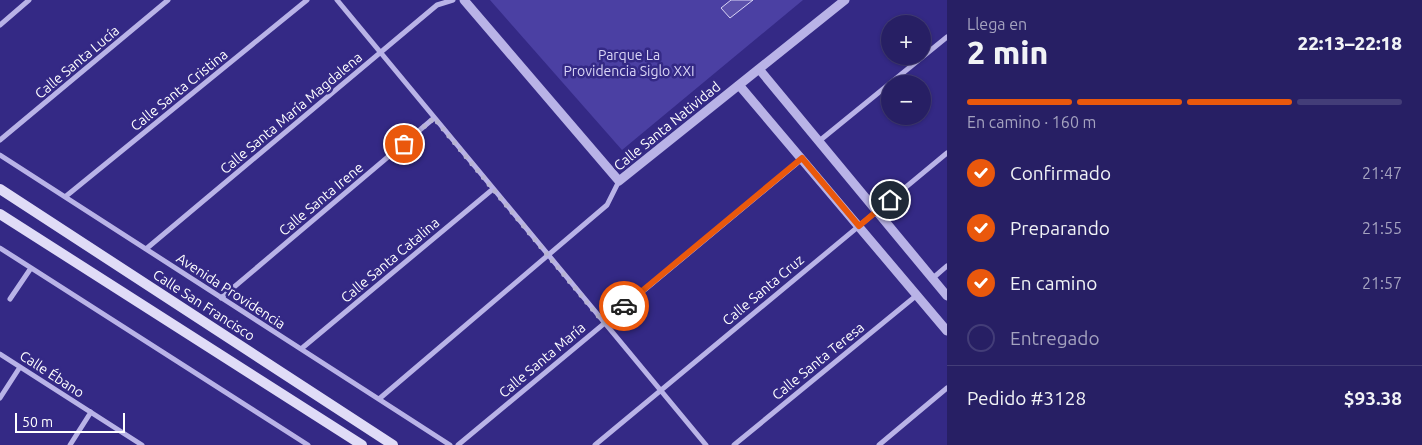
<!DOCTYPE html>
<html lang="es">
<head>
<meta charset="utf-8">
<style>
  body { margin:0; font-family:Ubuntu,sans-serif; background:#332c6d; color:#f1f3f6; height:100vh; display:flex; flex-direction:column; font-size:19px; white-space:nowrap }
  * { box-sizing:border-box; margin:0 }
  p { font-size:16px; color:#a4a2bf }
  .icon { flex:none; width:28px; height:28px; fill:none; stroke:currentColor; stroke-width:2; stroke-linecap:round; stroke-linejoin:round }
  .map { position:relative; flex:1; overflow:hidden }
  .sheet { display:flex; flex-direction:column; background:#271f64; width:475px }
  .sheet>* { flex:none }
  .fabs { position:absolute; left:881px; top:15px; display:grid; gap:10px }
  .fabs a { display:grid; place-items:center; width:50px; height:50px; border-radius:50%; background:#271f64; box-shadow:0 1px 4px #0004,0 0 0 1px #433d78; font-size:25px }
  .scale { position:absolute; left:15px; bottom:12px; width:110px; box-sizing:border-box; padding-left:5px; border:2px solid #fff; border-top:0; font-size:14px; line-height:18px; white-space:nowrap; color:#fff; -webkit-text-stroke:4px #342985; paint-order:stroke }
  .pin { position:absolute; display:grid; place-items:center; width:42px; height:42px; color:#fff; margin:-21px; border:2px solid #fff; border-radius:50%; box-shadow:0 1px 5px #0007 }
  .courier { position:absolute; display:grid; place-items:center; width:50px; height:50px; margin:-25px; border:4px solid #ea580c; border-radius:50%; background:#fff; color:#222; box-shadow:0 1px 6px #0007 }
  .head em { font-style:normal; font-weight:800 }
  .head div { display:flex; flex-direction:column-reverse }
  .head { display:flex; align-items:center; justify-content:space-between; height:85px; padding:0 20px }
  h1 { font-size:32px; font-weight:800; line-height:38px }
  .bar { display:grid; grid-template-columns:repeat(4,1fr); gap:8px 5px; align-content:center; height:60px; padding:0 20px }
  .bar i { height:6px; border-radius:4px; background:#433d78 }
  .bar .active { background:#ea580c }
  .bar p { grid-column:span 4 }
  .line { display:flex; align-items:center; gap:12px; padding:0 20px; border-top:1px solid #433d78 }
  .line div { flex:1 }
  ol { padding:0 20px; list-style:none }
  li { display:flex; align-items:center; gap:15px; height:55px }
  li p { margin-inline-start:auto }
  li .icon { padding:5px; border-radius:50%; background:#ea580c; color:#fff; stroke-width:4 }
  li:last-child { color:#a4a2bf }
  li i { width:28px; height:28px; border:2px solid #433d78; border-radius:50% }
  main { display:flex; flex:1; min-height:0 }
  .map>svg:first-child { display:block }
</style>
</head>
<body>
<main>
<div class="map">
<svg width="947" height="445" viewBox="0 0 947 445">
  <rect width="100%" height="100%" fill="#342985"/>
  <path fill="#4b40a3" d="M490,0H803L622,150Z"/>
  <path fill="#5c51ac" stroke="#dad6f6" d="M731,0H753L730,18L721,8Z"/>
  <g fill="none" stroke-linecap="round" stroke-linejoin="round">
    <path stroke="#b9b3e7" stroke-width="5" d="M337,0L706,445
      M0,25L29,0
      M0,140L168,0
      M818,142L947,37
      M0,155L450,445
      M65,197L307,0
      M0,248L308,445
      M146,249L437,5L453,0
      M933,278L947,266
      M221,298L434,118
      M10,299L31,268
      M301,349L493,189
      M0,354L142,445
      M0,398L20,367
      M379,399L607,205L619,181
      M70,445L91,412
      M458,445L802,159
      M595,445L947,153
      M734,445L917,295
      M879,445L947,388"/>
    <path stroke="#b9b3e7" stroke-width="9" d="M464,0L619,181L845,0
      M759,69L947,296
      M739,85L947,331"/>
    <path stroke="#e0dcf7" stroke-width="10" d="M0,189L393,445
      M0,214L362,445"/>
  </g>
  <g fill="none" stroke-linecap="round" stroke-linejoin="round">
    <path stroke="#b8b4d4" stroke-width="5" stroke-dasharray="0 9" d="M404,144L434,118L604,323L624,306"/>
    <path stroke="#ea580c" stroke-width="6" d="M624,306L802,158L859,226L890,200"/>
  </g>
  <g text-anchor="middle" stroke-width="5" stroke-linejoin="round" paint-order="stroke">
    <g font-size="14" fill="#dad6f6" stroke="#342985">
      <text x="629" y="60">Parque La<tspan x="629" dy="16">Providencia Siglo XXI</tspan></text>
    </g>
    <g font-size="14" fill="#fff" stroke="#342985">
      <text transform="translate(77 62) rotate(-40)" y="5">Calle Santa Lucía</text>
      <text transform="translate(179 90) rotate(-39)" y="5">Calle Santa Cristina</text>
      <text transform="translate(291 113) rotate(-40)" y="5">Calle Santa María Magdalena</text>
      <text transform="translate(667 126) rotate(-39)" y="5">Calle Santa Natividad</text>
      <text transform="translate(321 199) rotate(-40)" y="5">Calle Santa Irene</text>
      <text transform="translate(390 260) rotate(-40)" y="5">Calle Santa Catalina</text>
      <text transform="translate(763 290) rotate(-40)" y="5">Calle Santa Cruz</text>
      <text transform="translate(231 291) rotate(33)" y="5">Avenida Providencia</text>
      <text transform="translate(204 305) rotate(33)" y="5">Calle San Francisco</text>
      <text transform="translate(542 360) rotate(-40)" y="5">Calle Santa María</text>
      <text transform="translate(818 361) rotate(-39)" y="5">Calle Santa Teresa</text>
      <text transform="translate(52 374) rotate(33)" y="5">Calle Ébano</text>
    </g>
  </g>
</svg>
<div class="fabs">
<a>+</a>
<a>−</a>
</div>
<div class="scale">50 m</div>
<div class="pin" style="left:404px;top:144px;background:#ea580c"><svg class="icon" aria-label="bag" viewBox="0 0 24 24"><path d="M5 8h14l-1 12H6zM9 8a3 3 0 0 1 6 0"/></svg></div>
<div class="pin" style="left:890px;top:200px;background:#1f2937"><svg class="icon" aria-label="home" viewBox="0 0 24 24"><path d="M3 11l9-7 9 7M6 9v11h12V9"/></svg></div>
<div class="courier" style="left:624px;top:306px"><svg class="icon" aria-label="car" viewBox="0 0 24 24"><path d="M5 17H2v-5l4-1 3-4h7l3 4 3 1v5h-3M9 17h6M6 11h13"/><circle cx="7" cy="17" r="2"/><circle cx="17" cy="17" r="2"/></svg></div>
</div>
<section class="sheet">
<div class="head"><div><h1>2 min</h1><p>Llega en</p></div><em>22:13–22:18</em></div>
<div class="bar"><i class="active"></i><i class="active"></i><i class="active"></i><i></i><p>En camino · 160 m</p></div>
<ol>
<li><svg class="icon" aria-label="check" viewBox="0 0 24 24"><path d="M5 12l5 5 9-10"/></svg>Confirmado<p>21:47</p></li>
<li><svg class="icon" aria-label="check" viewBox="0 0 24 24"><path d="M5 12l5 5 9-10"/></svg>Preparando<p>21:55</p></li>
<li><svg class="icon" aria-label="check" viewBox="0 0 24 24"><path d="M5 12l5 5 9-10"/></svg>En camino<p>21:57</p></li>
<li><i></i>Entregado</li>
</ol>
<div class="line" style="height:65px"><div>Pedido #3128</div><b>$93.38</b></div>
</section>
</main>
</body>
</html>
